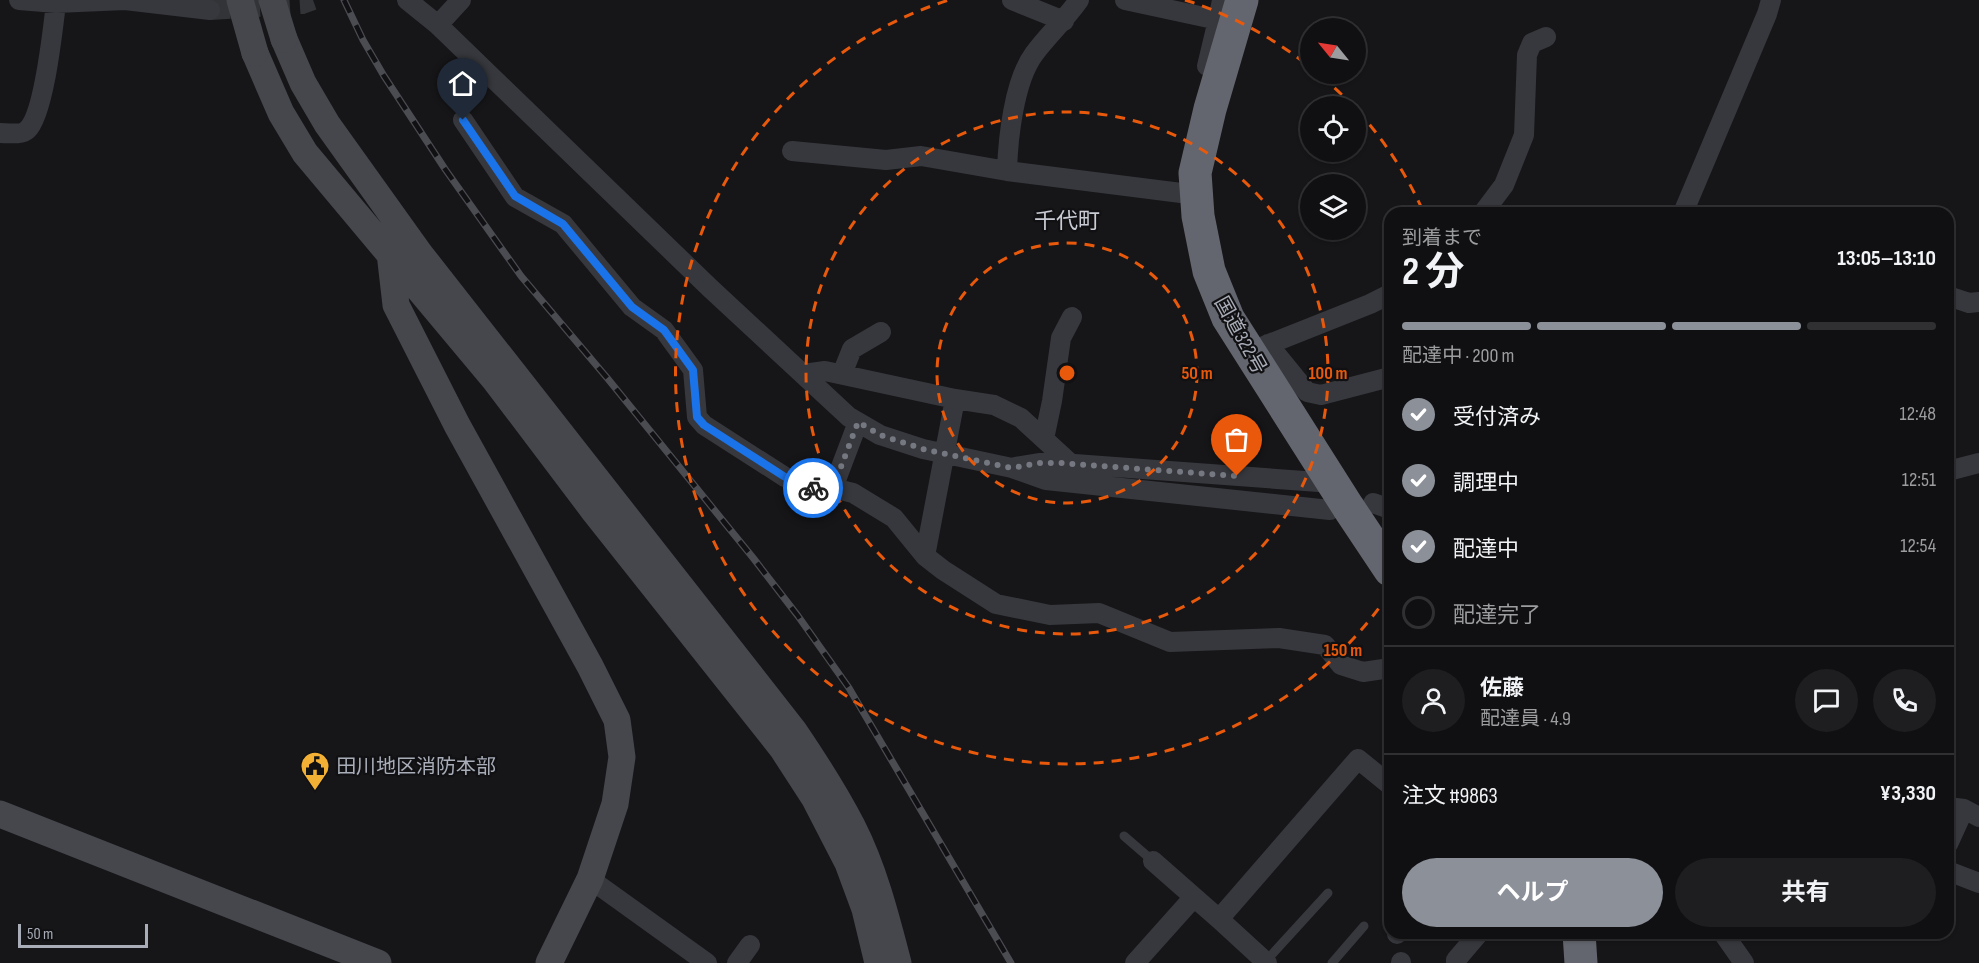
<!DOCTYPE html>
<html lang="ja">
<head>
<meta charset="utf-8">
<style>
  body { margin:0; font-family:"Sofia Sans Condensed","Noto Sans JP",sans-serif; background:#1e1e20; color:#f1f3f6; height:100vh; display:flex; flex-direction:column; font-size:22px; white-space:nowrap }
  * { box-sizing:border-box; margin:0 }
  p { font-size:20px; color:#9c9d9f }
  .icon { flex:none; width:33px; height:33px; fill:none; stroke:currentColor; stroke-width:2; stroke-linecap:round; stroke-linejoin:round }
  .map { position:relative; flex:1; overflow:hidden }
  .panel { position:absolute; left:1384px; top:207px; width:570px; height:732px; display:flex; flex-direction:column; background:#101012; border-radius:18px; box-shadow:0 2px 4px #0004,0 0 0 2px #303032 }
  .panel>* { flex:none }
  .needle { width:39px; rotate:300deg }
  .fabs { position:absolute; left:1300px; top:18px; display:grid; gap:12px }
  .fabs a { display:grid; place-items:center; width:66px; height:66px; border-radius:50%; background:#101012; box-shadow:0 2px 4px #0004,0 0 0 2px #303032; font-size:30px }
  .scale { position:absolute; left:18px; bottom:15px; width:130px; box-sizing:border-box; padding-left:6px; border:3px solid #a8adb8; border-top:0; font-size:16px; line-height:21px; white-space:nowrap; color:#a8adb8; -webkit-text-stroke:4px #111113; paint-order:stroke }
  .pin { position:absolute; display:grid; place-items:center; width:51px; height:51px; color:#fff; margin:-62px -26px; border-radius:50% 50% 50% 0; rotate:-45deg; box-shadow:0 0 6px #0007 }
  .pin .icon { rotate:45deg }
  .courier { position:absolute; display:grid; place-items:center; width:60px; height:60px; margin:-30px; border:4px solid #1a73e8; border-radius:50%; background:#fff; color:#222; box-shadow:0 2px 8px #0007 }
  .summary em { font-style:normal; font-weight:700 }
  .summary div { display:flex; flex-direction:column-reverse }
  .summary { display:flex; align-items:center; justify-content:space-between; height:102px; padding:0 18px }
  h1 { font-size:39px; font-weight:700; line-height:45px }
  .bar { display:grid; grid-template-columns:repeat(4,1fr); gap:9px 6px; align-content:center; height:72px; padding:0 18px }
  .bar i { height:8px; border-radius:4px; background:#303032 }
  .bar .on { background:#8c9099 }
  .bar p { grid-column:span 4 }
  .line { display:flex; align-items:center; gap:15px; padding:0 18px; border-top:2px solid #303032 }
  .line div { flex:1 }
  .round { display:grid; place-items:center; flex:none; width:63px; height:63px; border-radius:32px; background:#1e1e20 }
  ol { padding:0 18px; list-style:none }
  li { display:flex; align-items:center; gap:18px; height:66px }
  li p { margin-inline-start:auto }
  li .icon { padding:6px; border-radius:50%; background:#8c9099; color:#fff; stroke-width:4 }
  li:last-child { color:#9c9d9f }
  li i { width:33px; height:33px; border:3px solid #303032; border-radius:50% }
  .primary-button { display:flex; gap:12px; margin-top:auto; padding:12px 18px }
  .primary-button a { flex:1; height:69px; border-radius:36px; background:#8c9099; color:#fff; font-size:24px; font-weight:700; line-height:69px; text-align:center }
  .primary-button a+a { background:#1e1e20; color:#f1f3f6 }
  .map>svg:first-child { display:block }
</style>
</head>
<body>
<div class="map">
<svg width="1979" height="963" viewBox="0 0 1979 963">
  <rect width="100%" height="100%" fill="#161618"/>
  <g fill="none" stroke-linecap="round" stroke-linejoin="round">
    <path stroke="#333438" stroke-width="20" stroke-dasharray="20 10" stroke-linecap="butt" d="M210,10L302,4L313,0"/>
    <path stroke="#37383d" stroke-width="9" d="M1124,836L1153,861
      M1265,962L1328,893
      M1332,963L1364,926"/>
    <path stroke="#37383d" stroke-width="20" d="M19,0L56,3L125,0L210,10
      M407,0L438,25L710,288L849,417L880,435L923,449L1012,468L1046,480L1330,510
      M1012,0L1064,21
      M1125,0L1218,20L1207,66
      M1218,20L1222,0
      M438,25L461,0
      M463,120L515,197L563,224L632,307L664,330L693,370L697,417L704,425L785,477L811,488H833
      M0,133C7,133 22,135 27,130C44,115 53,28 56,3
      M792,151L886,160L921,156L1007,171L1197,195
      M1007,171C1008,138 1014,81 1034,54C1048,35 1065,20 1079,0
      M1483,213L1504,185L1524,135L1527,55L1532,43L1546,37
      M1683,213L1767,14L1771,0
      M1948,296L1969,303L1979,302
      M1268,344L1307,392L1321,395L1390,377
      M1249,352L1370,304L1390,294
      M803,374L825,371L955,399
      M842,374L852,349L881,332
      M858,422L833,488L853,493L894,518L925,556L943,570L996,604L1050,615L1099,613L1170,642L1279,638L1325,645L1341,665L1363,672L1390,668
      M1044,439L1052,401L1061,338L1072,317
      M1015,467L1039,463H1061L1332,483
      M1948,471L1979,463
      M1373,503L1390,509
      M925,556L955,399L994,405L1021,418L1070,463
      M1948,807L1964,809L1979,817
      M1948,844L1964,809
      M1153,861L1219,919
      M1948,871L1979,883
      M590,879L707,963
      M1723,933L1744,963
      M1397,934L1398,933
      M737,963L750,945
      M1135,963L1194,897
      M1267,963L1219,919L1358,759L1390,785
      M1401,963V962
      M1456,963V960L1479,933"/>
    <path stroke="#45474d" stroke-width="27" d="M284,39L303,83L327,124L420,254L794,731C815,762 835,793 852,826C874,869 886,917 898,963
      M255,53L281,113L305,153L495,380L594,511L782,748L815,799L848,863L865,909L878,963
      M390,253L396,305L457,425L590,666L617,720L622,757L615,804L590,879L549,963
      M0,814L378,963"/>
    <path stroke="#63666e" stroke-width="33" d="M1242,0L1210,109L1195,173L1198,216L1209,271L1228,318L1348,507L1390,570
      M1579,933L1581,963"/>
    <g stroke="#4a4c52" stroke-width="7">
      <path id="rail" d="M344,0L363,40L384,76L445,169L521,276L608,379L754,559L798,616L849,688L1011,963"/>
    </g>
    <use href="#rail" stroke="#111113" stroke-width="4.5" stroke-dasharray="14" stroke-linecap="butt"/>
    <path stroke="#45474d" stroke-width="27" d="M240,0L255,53
      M272,0L284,39"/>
  </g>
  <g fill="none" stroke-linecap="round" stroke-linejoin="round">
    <path stroke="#757880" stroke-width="6" stroke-dasharray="0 10.8" d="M813,488H833L858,422L880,435L923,449L1012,468L1039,463H1060L1237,476"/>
    <path stroke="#1a73e8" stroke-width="8" d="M463,120L515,196L563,224L632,307L664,330L693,370L697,417L704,425L785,477L813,488"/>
  </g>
  <g fill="none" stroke="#e8590c" stroke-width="3" stroke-dasharray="10 8">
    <circle cx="1067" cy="373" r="130"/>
    <circle cx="1067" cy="373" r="261"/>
    <path d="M1389 594A391 391 0 1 1 949 0M1185 0A391 391 0 0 1 1310 67M1321 76A391 391 0 0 1 1353 106M1358 111A391 391 0 0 1 1423 211"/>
  </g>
  <defs>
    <g id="civic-pin" transform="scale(1.5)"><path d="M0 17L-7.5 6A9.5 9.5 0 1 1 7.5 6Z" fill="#f2b134" stroke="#111113"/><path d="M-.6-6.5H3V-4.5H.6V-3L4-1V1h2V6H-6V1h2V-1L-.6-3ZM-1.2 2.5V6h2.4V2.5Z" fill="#111"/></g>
  </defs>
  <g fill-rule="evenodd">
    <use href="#civic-pin" x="315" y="766"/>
  </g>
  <g text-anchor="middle" stroke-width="4.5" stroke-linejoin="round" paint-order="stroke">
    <g font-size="20" fill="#a8adb8" stroke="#111113">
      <text transform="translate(1241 335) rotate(61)" y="7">国道322号</text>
    </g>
    <g font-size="20" fill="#a8adb8" stroke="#111113" text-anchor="start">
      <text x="336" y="773">田川地区消防本部</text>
    </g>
    <g font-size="22" fill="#c9ccd4" stroke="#111113">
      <text x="1067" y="228">千代町</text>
    </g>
  </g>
  <circle cx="1067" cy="373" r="9" fill="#e8590c" stroke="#111113" stroke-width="3"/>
  <g font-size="18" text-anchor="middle" font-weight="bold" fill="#e8590c" stroke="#111113" stroke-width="4.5" stroke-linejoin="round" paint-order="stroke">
    <text x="1197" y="379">50 m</text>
    <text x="1328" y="379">100 m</text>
    <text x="1343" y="656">150 m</text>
  </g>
</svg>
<div class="fabs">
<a><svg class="needle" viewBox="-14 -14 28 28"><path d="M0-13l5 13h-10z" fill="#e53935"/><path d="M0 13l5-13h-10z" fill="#9c9d9f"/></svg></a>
<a><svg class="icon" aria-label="locate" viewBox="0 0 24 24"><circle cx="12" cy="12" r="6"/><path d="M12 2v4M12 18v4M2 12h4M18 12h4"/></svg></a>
<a><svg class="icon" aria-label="layers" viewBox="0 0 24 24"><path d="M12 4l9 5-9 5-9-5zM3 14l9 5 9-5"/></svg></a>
</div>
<div class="scale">50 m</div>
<div class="pin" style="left:1237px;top:476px;background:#ea580c"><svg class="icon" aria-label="bag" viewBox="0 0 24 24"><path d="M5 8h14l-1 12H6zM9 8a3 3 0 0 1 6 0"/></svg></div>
<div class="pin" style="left:463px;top:120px;background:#1f2937"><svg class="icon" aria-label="home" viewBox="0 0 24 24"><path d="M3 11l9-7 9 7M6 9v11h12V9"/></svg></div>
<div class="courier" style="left:813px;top:488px"><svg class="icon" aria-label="bike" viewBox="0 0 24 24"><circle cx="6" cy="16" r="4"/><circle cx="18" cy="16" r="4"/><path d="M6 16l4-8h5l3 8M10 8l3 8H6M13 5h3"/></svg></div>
<section class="panel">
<div class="summary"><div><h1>2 分</h1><p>到着まで</p></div><em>13:05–13:10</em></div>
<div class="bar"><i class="on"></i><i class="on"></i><i class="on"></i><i></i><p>配達中 · 200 m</p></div>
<ol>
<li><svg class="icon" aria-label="check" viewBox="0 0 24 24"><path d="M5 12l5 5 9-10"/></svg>受付済み<p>12:48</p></li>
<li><svg class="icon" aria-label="check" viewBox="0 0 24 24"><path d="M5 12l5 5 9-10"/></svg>調理中<p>12:51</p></li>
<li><svg class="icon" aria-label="check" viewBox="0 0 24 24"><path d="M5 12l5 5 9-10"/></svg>配達中<p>12:54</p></li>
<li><i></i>配達完了</li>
</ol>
<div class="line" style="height:108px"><a class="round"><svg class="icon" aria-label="person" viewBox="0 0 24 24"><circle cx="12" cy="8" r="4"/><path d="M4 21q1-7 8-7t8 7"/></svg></a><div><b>佐藤</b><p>配達員 · 4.9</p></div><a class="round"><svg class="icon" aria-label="chat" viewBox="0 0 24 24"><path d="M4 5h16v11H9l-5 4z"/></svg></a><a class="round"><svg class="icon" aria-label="phone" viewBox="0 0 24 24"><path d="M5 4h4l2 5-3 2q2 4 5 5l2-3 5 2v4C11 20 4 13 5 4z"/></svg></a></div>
<div class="line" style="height:78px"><div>注文 #9863</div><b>¥3,330</b></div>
<div class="primary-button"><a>ヘルプ</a><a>共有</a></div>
</section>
</div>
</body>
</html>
